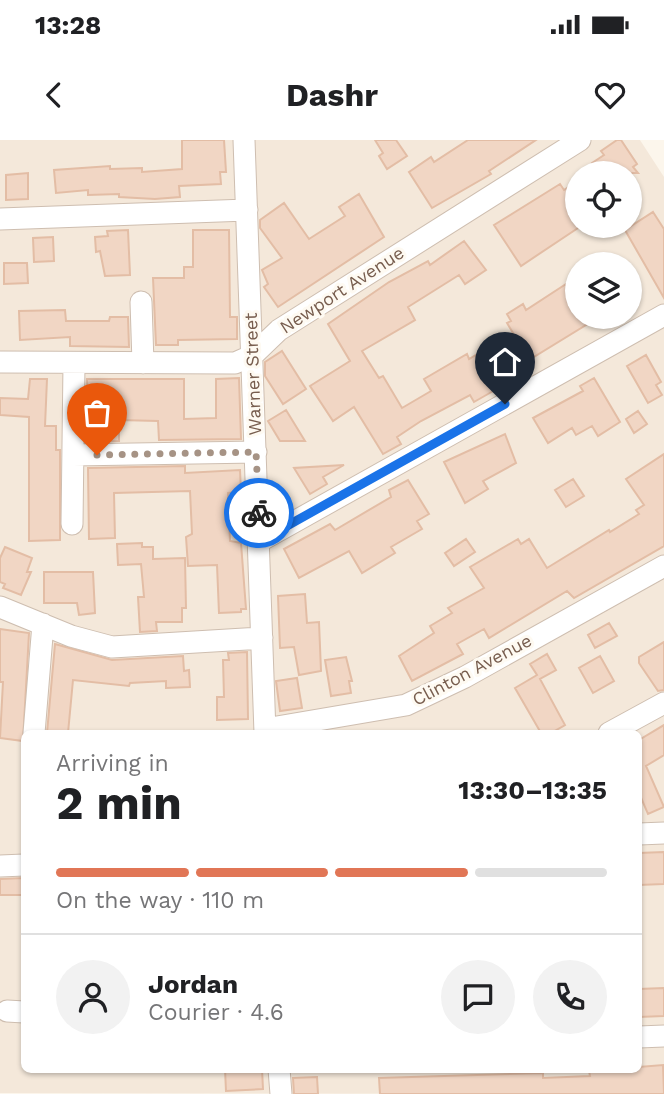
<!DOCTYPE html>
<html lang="en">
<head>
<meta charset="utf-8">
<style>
  body { margin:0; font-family:"Work Sans",sans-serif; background:#f2f2f2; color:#202124; height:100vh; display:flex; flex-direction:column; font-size:26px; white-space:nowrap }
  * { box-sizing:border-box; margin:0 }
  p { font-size:23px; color:#757577 }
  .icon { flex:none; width:38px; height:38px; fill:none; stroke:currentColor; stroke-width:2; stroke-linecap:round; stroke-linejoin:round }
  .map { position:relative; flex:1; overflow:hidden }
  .sheet { position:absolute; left:21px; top:590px; width:621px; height:343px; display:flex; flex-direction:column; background:#fff; border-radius:10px; box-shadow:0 2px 5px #0004 }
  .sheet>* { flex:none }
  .fabs { position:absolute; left:565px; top:21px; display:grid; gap:14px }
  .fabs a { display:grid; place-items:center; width:77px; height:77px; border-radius:50%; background:#fff; box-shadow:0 2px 5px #0004; font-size:35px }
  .pin { position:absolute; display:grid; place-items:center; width:60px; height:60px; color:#fff; margin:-72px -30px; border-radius:50% 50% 50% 0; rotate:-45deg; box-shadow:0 0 7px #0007 }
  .pin .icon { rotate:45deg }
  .courier { position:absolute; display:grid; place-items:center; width:70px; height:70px; margin:-35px; border:5px solid #1a73e8; border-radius:50%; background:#fff; color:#222; box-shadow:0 2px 9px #0007 }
  .headline em { font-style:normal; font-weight:700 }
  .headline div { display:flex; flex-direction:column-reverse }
  .headline { display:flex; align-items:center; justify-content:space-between; height:119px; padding:0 35px }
  h1 { font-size:46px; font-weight:700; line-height:52px }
  .bar { display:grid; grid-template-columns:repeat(4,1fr); gap:10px 7px; align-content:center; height:84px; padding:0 35px }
  .bar i { height:9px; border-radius:5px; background:#e0e0e0 }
  .bar .on { background:#e17656 }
  .bar p { grid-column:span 4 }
  .line { display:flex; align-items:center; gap:18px; padding:0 35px; border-top:2px solid #e0e0e0 }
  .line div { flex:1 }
  .round { display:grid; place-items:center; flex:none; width:74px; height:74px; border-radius:37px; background:#f2f2f2 }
  .status { display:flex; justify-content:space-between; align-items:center; height:49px; padding:0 35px; background:#fff; direction:ltr }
  .status svg { height:19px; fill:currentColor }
  header { display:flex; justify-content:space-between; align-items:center; height:91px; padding:0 35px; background:#fff; font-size:32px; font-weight:700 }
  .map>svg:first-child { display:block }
</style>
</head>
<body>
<div class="status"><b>13:28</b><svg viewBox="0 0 49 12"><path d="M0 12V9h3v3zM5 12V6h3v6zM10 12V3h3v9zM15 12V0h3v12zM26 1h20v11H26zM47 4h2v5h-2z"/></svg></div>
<header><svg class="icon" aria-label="back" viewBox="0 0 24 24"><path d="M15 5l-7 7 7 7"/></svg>Dashr<svg class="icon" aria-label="heart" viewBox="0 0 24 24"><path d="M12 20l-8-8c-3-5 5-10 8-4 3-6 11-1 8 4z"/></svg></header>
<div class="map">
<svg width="664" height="954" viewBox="0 0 664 954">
  <rect width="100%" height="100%" fill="#fcf6ec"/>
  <path fill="#f4e8da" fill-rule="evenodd" d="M0,0H640L664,37V954L0,953ZM578,33H630V86H578ZM578,124H630V177H578ZM24,593H639V929H24Z"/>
  <path fill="#f1d6c4" stroke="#e3bda5" stroke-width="2" d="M182,0H224L226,32H220L221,44L179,46L180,57L155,59L119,57V54L88,55V50L56,53L54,30L110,26V29L142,28V32L182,29Z
    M375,0H396L407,16L387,29L379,16L383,13Z
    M468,0H536L489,31L491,34L432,68L409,32L431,17L434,22Z
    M617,0H621L637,24L633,27L638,33H598L592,23L604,15L601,11Z
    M28,33V59L6,60V35Z
    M578,41V88L521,126L494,85L560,44L564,50Z
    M359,54L384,97L278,167L264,147L268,144L262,130L282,118L260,88V80L284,63L309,99L345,76L339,67Z
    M653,72L664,89V158L625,90Z
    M128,90L130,135L105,136L100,111L96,112L95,97L108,96L107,91Z
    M193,90H229L230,177H237V199L178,200V205H156L153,138H184V127H193Z
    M53,97L54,121L34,122L33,98Z
    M464,101L486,130L465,144L459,135L408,167L415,180L362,211L379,238L383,236L402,268L431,251L424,239L467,214L469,219L513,193L507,183L511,181L507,174L523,164L526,170L566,144L578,157V177H599L498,239L502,246L474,262L470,255L421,281L397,297L401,304L383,314L354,267L333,281L310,246L350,221L328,184L389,142L428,121L430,125Z
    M4,123H27L28,143L4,144Z
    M65,170L66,181H109L110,177H128L129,207L70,206V197L20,200L19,171Z
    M282,211L306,249L283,264L265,236V222Z
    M646,215L661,242L656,245L662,255L648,263L627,226Z
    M239,238L241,299L159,300L158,281L119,280V301L89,302L87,239H184V279L216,278V239Z
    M594,238L620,282L598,296L592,286L576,295L572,288L548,303L533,278L583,251L580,246Z
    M30,239H47L45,286H56V310H60V400L29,401V277L0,275V258L28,259Z
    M286,270L305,301H280L268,281Z
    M638,271L647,284L634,293L626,279Z
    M505,294L516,323L483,341L488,349L465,363L444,322Z
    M664,314V406L574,458L567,451L489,498L484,489L457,504L463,514L412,541L399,516L434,493L430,486L452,473L448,468L484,448L470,427L518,399L521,404L529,399L547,428L609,390L610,392L639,374L636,370L644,365L626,339Z
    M344,325L323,337L327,344L310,354L294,328Z
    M185,326V333L240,330L241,352L228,353L230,401L241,403L246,469H241V472L219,473L217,425L188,426L186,397L192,394L190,351L114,353L115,398L89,399L88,328Z
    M573,339L584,356L566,367L555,350Z
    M408,340L429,374L417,381L422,389L391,407L395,413L362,433L349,411L299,438L284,409L330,384L335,390L391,357L389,350Z
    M466,399L475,412L454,426L445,413Z
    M142,403V407H153V419L185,418L186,468H182V482H156L157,491L140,492L138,457H144L141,424L118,425L117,404Z
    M5,407L32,418L27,432H31L21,455L3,448L5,444L0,442V418Z
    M44,432H93L95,473L79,475L77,463H44Z
    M305,454L307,483L319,482L321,531L299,535L294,507L280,508L278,456Z
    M609,483L617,496L595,508L588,495Z
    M0,489L29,493L23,601L0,598L3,542H0Z
    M664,502V550L658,551L639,523V517Z
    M55,504L112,520L183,516L184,531L189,530L190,547L166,548V541L130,543L129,546L73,540L68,593H47Z
    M247,512L248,579L217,580V557H224L223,520H229L228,513Z
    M547,514L556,530L540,539L565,585L551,593H541L515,548L537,535L530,524Z
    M600,516L614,541L593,553L579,528Z
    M346,517L352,541H349L351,553L331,556L325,520Z
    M297,538L302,568L280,571L276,541Z
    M664,585V615L646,626L664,667L648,674L639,653V600Z
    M664,712V744L639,745V713Z
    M24,738V755H0V739Z
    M664,848V876L639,877V849Z
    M663,925L664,954H380L379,938L543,933V938L590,936L589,931Z
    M225,929H262L263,949L226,951Z
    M317,937L318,954H294L293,938Z"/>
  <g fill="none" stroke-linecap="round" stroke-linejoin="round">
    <g stroke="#cebeb0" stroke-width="23">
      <path id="minor" d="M244,0L265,593
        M0,79L247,70
        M141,162L143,223
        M0,222L235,223L253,215L279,190L580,0
        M73,315L256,312
        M72,384L74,224
        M260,401L664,175
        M0,467L71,496L112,507L262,498
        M265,589L406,565L465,537L664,426
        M34,593L43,484
        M609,593L664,563
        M639,694L664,693
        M0,726L24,725
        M7,871L24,872
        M639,897L664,896
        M279,929L281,954"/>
    </g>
    <use href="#minor" stroke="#fff" stroke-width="21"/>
  </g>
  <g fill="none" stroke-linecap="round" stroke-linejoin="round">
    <path stroke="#a69385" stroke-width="7" stroke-dasharray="0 12.6" d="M97,315L256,312L259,373"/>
    <path stroke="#1a73e8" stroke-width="9" d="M259,373L260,401L505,264"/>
  </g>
  <g text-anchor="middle" stroke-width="6" stroke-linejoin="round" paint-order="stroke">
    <g font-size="18" fill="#775d4e" stroke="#fefaf2">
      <text transform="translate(342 150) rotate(-33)" y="6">Newport Avenue</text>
      <text transform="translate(253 234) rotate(-92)" y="6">Warner Street</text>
      <text transform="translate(472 530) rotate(-28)" y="6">Clinton Avenue</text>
    </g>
  </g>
</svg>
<div class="fabs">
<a><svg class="icon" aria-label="locate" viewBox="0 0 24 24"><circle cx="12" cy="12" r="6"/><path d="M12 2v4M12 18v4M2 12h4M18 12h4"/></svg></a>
<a><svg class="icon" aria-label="layers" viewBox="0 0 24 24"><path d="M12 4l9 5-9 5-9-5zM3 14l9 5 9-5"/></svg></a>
</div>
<div class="pin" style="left:97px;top:315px;background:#ea580c"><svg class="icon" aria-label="bag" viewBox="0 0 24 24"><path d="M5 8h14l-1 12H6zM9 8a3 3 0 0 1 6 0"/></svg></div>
<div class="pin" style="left:505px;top:264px;background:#1f2937"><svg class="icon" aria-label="home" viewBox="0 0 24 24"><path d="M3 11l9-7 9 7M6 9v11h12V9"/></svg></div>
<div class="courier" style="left:259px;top:373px"><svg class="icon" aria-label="bike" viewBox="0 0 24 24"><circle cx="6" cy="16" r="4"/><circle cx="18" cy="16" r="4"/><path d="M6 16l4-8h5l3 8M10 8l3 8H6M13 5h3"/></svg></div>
<section class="sheet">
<div class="headline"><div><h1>2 min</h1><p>Arriving in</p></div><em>13:30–13:35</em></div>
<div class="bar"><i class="on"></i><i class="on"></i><i class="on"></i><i></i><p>On the way · 110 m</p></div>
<div class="line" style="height:126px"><a class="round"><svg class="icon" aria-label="person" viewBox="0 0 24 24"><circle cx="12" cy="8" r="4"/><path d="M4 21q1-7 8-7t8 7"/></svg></a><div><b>Jordan</b><p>Courier · 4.6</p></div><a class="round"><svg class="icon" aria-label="chat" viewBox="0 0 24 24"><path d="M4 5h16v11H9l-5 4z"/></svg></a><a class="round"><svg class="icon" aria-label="phone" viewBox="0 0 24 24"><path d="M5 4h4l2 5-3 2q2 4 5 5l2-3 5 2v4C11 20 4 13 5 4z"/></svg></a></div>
</section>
</div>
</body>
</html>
